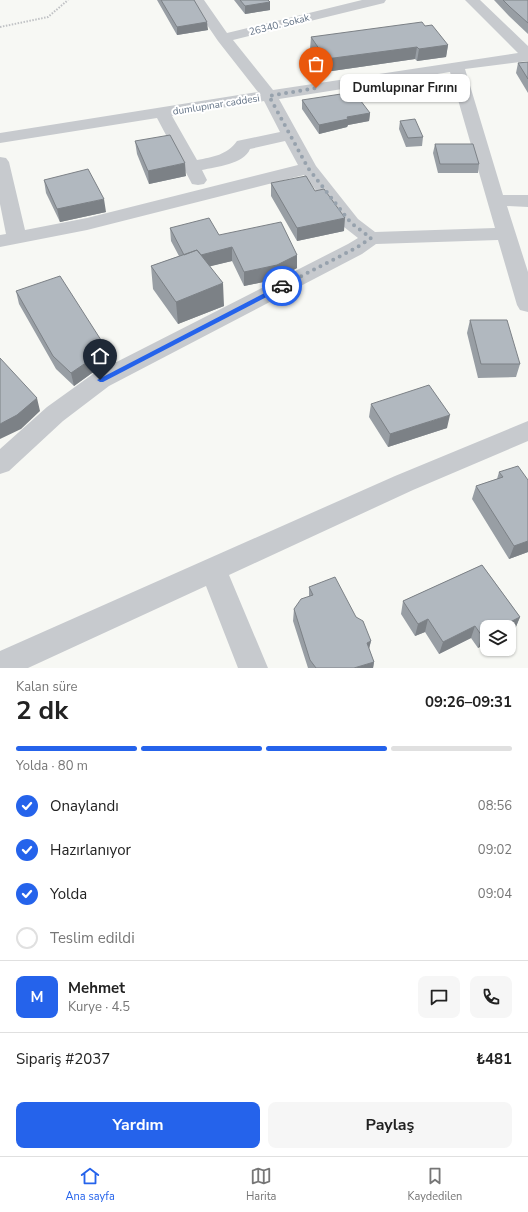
<!DOCTYPE html>
<html lang="tr">
<head>
<meta charset="utf-8">
<style>
  body { margin:0; font-family:"Nunito Sans",sans-serif; background:#f6f6f6; color:#222; height:100vh; display:flex; flex-direction:column; font-size:15px; white-space:nowrap }
  * { box-sizing:border-box; margin:0 }
  p { font-size:13px; color:#767676 }
  .icon { flex:none; width:22px; height:22px; fill:none; stroke:currentColor; stroke-width:2; stroke-linecap:round; stroke-linejoin:round }
  .map { position:relative; height:668px; overflow:hidden }
  .sheet { display:flex; flex-direction:column; background:#fff; flex:1 }
  .sheet>* { flex:none }
  .fabs { position:absolute; left:480px; top:620px; display:grid; gap:8px }
  .fabs a { display:grid; place-items:center; width:36px; height:36px; border-radius:8px; background:#fff; box-shadow:0 1px 3px #0004; font-size:20px }
  .pin { position:absolute; display:grid; place-items:center; width:34px; height:34px; color:#fff; margin:-41px -17px; border-radius:50% 50% 50% 0; rotate:-45deg; box-shadow:0 0 4px #0007 }
  .pin .icon { rotate:45deg }
  .courier { position:absolute; display:grid; place-items:center; width:40px; height:40px; margin:-20px; border:3px solid #2563eb; border-radius:50%; background:#fff; color:#222; box-shadow:0 1px 5px #0007 }
  .bubble { position:absolute; height:28px; border-radius:8px; background:#fff; box-shadow:0 1px 3px #0004; font-size:13px; font-weight:700; line-height:28px; text-align:center }
  .head em { font-style:normal; font-weight:700 }
  .head div { display:flex; flex-direction:column-reverse }
  .head { display:flex; align-items:center; justify-content:space-between; height:68px; padding:0 16px }
  h1 { font-size:26px; font-weight:700; line-height:30px }
  .bar { display:grid; grid-template-columns:repeat(4,1fr); gap:6px 4px; align-content:center; height:48px; padding:0 16px }
  .bar i { height:5px; border-radius:3px; background:#e0e0e0 }
  .bar .selected { background:#2563eb }
  .bar p { grid-column:span 4 }
  .line { display:flex; align-items:center; gap:10px; padding:0 16px; border-top:1px solid #e0e0e0 }
  .line div { flex:1 }
  .round { display:grid; place-items:center; flex:none; width:42px; height:42px; border-radius:8px; background:#f6f6f6 }
  ol { padding:0 16px; list-style:none }
  li { display:flex; align-items:center; gap:12px; height:44px }
  li p { margin-inline-start:auto }
  li .icon { padding:4px; border-radius:50%; background:#2563eb; color:#fff; stroke-width:4 }
  li:last-child { color:#767676 }
  li i { width:22px; height:22px; border:2px solid #e0e0e0; border-radius:50% }
  .button { display:flex; gap:8px; margin-top:auto; padding:8px 16px }
  .button a { flex:1; height:46px; border-radius:8px; background:#2563eb; color:#fff; font-size:16px; font-weight:700; line-height:46px; text-align:center }
  .button a+a { background:#f6f6f6; color:#222 }
  .tab-bar { display:flex; justify-content:space-around; align-items:center; height:56px; border-top:1px solid #e0e0e0; background:#fff; font-size:11px; color:#767676 }
  .tab-bar a { display:grid; justify-items:center; gap:2px }
  .tab-bar .selected { color:#2563eb }
  .map>svg:first-child { display:block }
</style>
</head>
<body>
<div class="map">
<svg width="528" height="668" viewBox="0 0 528 668">
  <rect width="100%" height="100%" fill="#f7f8f4"/>
  <g fill="none" stroke-linecap="round" stroke-linejoin="round">
    <path stroke="#c0c2c5" stroke-width="2" stroke-dasharray="1.5 1.5" stroke-linecap="butt" d="M0,27L48,17L68,0"/>
    <path fill="#c7cace" fill-rule="evenodd" d="M190,0H204L227,33L362,0H386L384,3L233,40L273,90L518,53L465,0H480L528,46V61L465,69L503,195H528V207L507,206L528,272V312L520,310L517,305L498,240L376,244L362,254L109,386L63,421L9,471L0,474V449L47,407L93,374L348,244L358,238L344,227L304,175L87,230L0,247V235L6,234L0,204V157L6,158L9,162L25,230L87,218L298,165L285,141L250,149C244,164 216,167 202,170L207,180L204,184L198,185L192,184L157,118L0,143V133L258,92L218,41ZM450,72L495,228L375,232L358,219L316,166L279,99ZM264,101L280,132L237,141C227,155 213,157 197,160L172,116Z
      M528,421V441L413,490L229,575L268,668H238L206,586L28,668H0V651L395,476Z"/>
  </g>
  <path fill="#989ea4" d="M157,0H194L208,30L177,35Z
    M234,0H268L270,2V10L245,14Z
    M494,0H528V34L509,16Z
    M425,26L448,45L446,57L417,61L415,59L325,72L310,49L311,37Z
    M528,62V93L516,73L518,63Z
    M302,100L370,113L369,121L348,125L347,127L319,134L302,109Z
    M400,121L423,137L422,146L406,147L399,129Z
    M135,141L186,176L149,184L137,154Z
    M435,144L479,164L478,173H438L433,153Z
    M44,180L106,212L60,222L46,193Z
    M271,183L315,191L344,231L297,241L271,196Z
    M170,228L219,235L297,268L277,279L244,286L232,261L210,266L224,306L178,324L153,289L151,266L179,256L171,241Z
    M16,291L108,351L110,364L92,373L74,386L56,369L19,304Z
    M470,320L520,364L516,377L478,378L467,333Z
    M371,404L447,428L388,447L369,417Z
    M499,472L528,480V552L509,559L472,499L476,486L497,479Z
    M482,565L520,617L515,629L509,632V627H487V643L478,648L471,638L439,654L425,632L415,636L401,614L403,601Z
    M309,587L356,617L371,641L369,649L374,662L373,668H308L293,621L294,609L309,596Z"/>
  <path fill="#7c8186" d="M270,2V10L245,14V6Z
    M207,22L208,30L177,35V27Z
    M448,45L446,57L417,61L419,49Z
    M417,47L415,59L325,72L326,59Z
    M370,113L369,121L348,125L347,127L319,134V125L347,117Z
    M185,163L186,176L149,184L148,171Z
    M104,199L106,212L60,222L57,209Z
    M345,218L344,231L297,241V228Z
    M232,247V261L187,272L186,259Z
    M297,255V268L277,279L244,286V272Z
    M223,283L224,306L178,324L176,302Z
    M108,351L110,364L92,373L74,386L71,373L90,360Z
    M37,398L40,411L21,429L0,439V424Z
    M450,415L447,428L388,447L390,434Z
    M528,541V552L509,559L514,546Z
    M520,617L515,629L509,632V627H500Z
    M428,619L425,632L415,636L418,624Z
    M475,626L471,638L439,654L443,642Z
    M487,634V643L478,648L482,636Z
    M371,641L368,652L367,643Z
    M374,662L373,668H354Z"/>
  <path fill="#b1b8bf" stroke="#7c8186" d="M161,0H194L207,22L177,27Z
    M240,0H268L270,2L245,6Z
    M503,0H528V23L510,7Z
    M422,22L425,26L432,25L448,45L419,49L417,47L326,59L311,37Z
    M528,62V79L518,63Z
    M354,92L370,113L347,117L348,119L319,125L302,100Z
    M415,119L423,137L408,138L400,121Z
    M170,135L185,163L148,171L135,141Z
    M435,144H473L479,164H440Z
    M88,169L104,199L57,209L44,180Z
    M306,176L315,191L324,189L345,218L297,228L271,183Z
    M209,218L219,235L281,222L297,255L277,265L244,272L232,247L201,255L197,250L184,255L170,228Z
    M197,250L223,283L176,302L151,266Z
    M60,276L108,351L90,360L71,373L53,356L16,291Z
    M470,320H507L520,364H481Z
    M0,358L37,398L17,415L0,424Z
    M429,385L450,415L390,434L371,404Z
    M518,466L528,480V541L514,546L476,486L503,477L499,472Z
    M482,565L520,617L500,627H487V634L482,636L475,626L443,642L428,619L418,624L403,601Z
    M335,577L356,617L363,621L371,641L367,643L374,662L354,668H316L310,660L294,609L301,599L313,595L309,587Z"/>
  <path fill="#2563eb" d="M282,284L285,286L284,288L103,382H100L97,380Z"/>
  <g fill="none" stroke-linecap="round" stroke-linejoin="round">
    <path stroke="#97a2ad" stroke-width="4" stroke-dasharray="0 7.2" d="M282,286L356,248L371,238L351,223L308,168L269,96L316,88"/>
  </g>
  <g text-anchor="middle" stroke-width="4" stroke-linejoin="round" paint-order="stroke">
    <g font-size="10" fill="#647487" stroke="#fff">
      <text transform="translate(279 24) rotate(-14)" y="4">26340. Sokak</text>
      <text transform="translate(216 104) rotate(-9)" y="4">dumlupınar caddesi</text>
    </g>
  </g>
</svg>
<div class="fabs">
<a><svg class="icon" aria-label="layers" viewBox="0 0 24 24"><path d="M12 4l9 5-9 5-9-5zM3 14l9 5 9-5"/></svg></a>
</div>
<div class="pin" style="left:316px;top:88px;background:#ea580c"><svg class="icon" aria-label="bag" viewBox="0 0 24 24"><path d="M5 8h14l-1 12H6zM9 8a3 3 0 0 1 6 0"/></svg></div>
<div class="pin" style="left:100px;top:380px;background:#1f2937"><svg class="icon" aria-label="home" viewBox="0 0 24 24"><path d="M3 11l9-7 9 7M6 9v11h12V9"/></svg></div>
<div class="courier" style="left:282px;top:286px"><svg class="icon" aria-label="car" viewBox="0 0 24 24"><path d="M5 17H2v-5l4-1 3-4h7l3 4 3 1v5h-3M9 17h6M6 11h13"/><circle cx="7" cy="17" r="2"/><circle cx="17" cy="17" r="2"/></svg></div>
<div class="bubble" style="left:340px;top:74px;width:130px">Dumlupınar Fırını</div>
</div>
<section class="sheet">
<div class="head"><div><h1>2 dk</h1><p>Kalan süre</p></div><em>09:26–09:31</em></div>
<div class="bar"><i class="selected"></i><i class="selected"></i><i class="selected"></i><i></i><p>Yolda · 80 m</p></div>
<ol>
<li><svg class="icon" aria-label="check" viewBox="0 0 24 24"><path d="M5 12l5 5 9-10"/></svg>Onaylandı<p>08:56</p></li>
<li><svg class="icon" aria-label="check" viewBox="0 0 24 24"><path d="M5 12l5 5 9-10"/></svg>Hazırlanıyor<p>09:02</p></li>
<li><svg class="icon" aria-label="check" viewBox="0 0 24 24"><path d="M5 12l5 5 9-10"/></svg>Yolda<p>09:04</p></li>
<li><i></i>Teslim edildi</li>
</ol>
<div class="line" style="height:72px"><b class="round" style="background:#2563eb;color:#fff">M</b><div><b>Mehmet</b><p>Kurye · 4.5</p></div><a class="round"><svg class="icon" aria-label="chat" viewBox="0 0 24 24"><path d="M4 5h16v11H9l-5 4z"/></svg></a><a class="round"><svg class="icon" aria-label="phone" viewBox="0 0 24 24"><path d="M5 4h4l2 5-3 2q2 4 5 5l2-3 5 2v4C11 20 4 13 5 4z"/></svg></a></div>
<div class="line" style="height:52px"><div>Sipariş #2037</div><b>₺481</b></div>
<div class="button"><a>Yardım</a><a>Paylaş</a></div>
</section>
<nav class="tab-bar">
<a class="selected"><svg class="icon" aria-label="home" viewBox="0 0 24 24"><path d="M3 11l9-7 9 7M6 9v11h12V9"/></svg>Ana sayfa</a>
<a><svg class="icon" aria-label="map" viewBox="0 0 24 24"><path d="M3 6l6-2 6 2 6-2v14l-6 2-6-2-6 2zM9 4v14M15 6v14"/></svg>Harita</a>
<a><svg class="icon" aria-label="saved" viewBox="0 0 24 24"><path d="M7 4h10v16l-5-4-5 4z"/></svg>Kaydedilen</a>
</nav>
</body>
</html>
